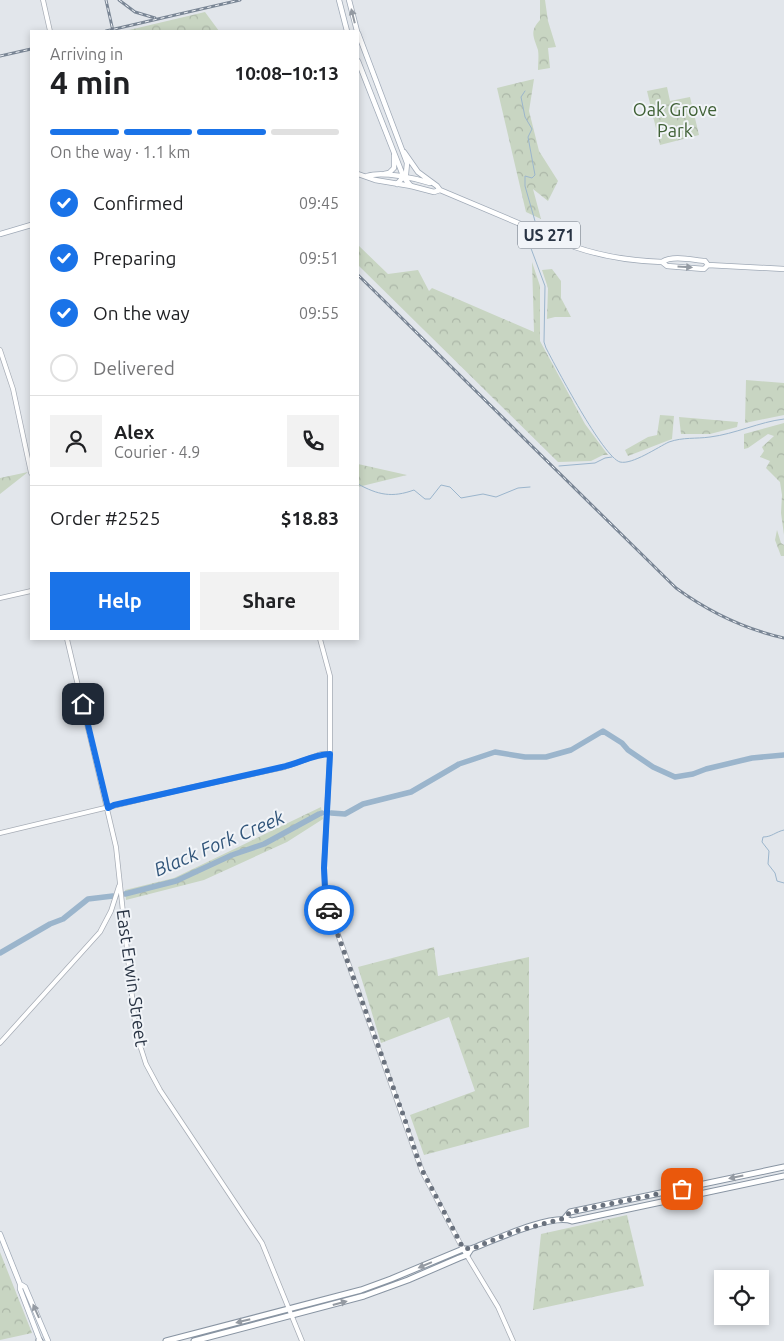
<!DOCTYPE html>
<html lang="en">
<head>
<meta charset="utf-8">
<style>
  body { margin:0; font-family:Ubuntu,sans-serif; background:#f2f2f2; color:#202124; height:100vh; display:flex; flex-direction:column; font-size:19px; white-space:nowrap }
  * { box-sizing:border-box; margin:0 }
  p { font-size:16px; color:#757577 }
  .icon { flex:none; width:28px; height:28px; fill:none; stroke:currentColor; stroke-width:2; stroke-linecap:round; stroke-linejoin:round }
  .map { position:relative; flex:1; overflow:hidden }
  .sheet { position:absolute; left:30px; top:30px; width:329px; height:610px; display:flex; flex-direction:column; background:#fff; border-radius:0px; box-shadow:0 2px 8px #0003 }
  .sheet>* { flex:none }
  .controls { position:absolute; left:714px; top:1270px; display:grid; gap:10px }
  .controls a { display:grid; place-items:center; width:55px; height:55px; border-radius:0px; background:#fff; box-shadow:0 2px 8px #0003; font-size:25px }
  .pin { position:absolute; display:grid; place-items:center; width:42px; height:42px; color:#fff; margin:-21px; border-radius:10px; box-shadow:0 2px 8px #0006 }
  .courier { position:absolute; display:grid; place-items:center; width:50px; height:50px; margin:-25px; border:4px solid #1a73e8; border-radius:50%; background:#fff; color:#222; box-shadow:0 1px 6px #0007 }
  .head em { font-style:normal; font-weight:600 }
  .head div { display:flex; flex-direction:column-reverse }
  .head { display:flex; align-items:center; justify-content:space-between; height:85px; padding:0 20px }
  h1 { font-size:32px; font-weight:600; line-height:38px }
  .bar { display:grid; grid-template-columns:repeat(4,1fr); gap:8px 5px; align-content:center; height:60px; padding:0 20px }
  .bar i { height:6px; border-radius:4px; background:#e0e0e0 }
  .bar .current { background:#1a73e8 }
  .bar p { grid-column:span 4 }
  .line { display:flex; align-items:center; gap:12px; padding:0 20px; border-top:1px solid #e0e0e0 }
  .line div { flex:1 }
  .round { display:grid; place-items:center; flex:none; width:52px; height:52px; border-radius:0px; background:#f2f2f2 }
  ol { padding:0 20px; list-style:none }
  li { display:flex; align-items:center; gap:15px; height:55px }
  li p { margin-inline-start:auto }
  li .icon { padding:5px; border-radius:50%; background:#1a73e8; color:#fff; stroke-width:4 }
  li:last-child { color:#757577 }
  li i { width:28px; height:28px; border:2px solid #e0e0e0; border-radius:50% }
  .primary-button { display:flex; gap:10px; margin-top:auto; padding:10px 20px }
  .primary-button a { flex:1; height:58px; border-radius:0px; background:#1a73e8; color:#fff; font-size:20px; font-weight:600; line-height:58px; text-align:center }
  .primary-button a+a { background:#f2f2f2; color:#202124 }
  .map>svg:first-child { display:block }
</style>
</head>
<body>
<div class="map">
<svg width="784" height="1341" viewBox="0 0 784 1341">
  <defs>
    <pattern id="forest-crowns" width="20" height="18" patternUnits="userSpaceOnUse" patternTransform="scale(1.25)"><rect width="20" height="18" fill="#c8d5c2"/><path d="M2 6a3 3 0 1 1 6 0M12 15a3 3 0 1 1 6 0" fill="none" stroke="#acb7a8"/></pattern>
  </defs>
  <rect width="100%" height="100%" fill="#e2e6eb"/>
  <path fill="url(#forest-crowns)" d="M540,0H545L548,21L556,47L548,48L550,68L538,70C538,64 539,56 538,50C534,37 529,32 540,20Z
    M205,12L219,31H130L129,30Z
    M534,79L529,111L539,151L558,181L548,201L533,189L541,219L526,212L497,88Z
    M667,87L670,101L690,97L699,135L660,145L647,91Z
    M358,245L388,274L418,270L429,291L432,288L534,332L532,262L540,286V341L585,424L608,455H603L591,461L558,462L358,265Z
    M552,269L561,281V298L571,317H555L547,319L548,288L542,270Z
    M746,380L784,383V415L745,423Z
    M660,415L674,416L672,439L628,456L625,450L648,437L657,435Z
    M679,417L738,422L737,427L710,434H681Z
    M784,423V535L781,513L782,495L780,482L766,468L770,461L760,457L764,451L762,447L774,436L768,434L748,448L744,449V434Z
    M358,464L407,475L358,487Z
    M28,472L0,494V478Z
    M777,530L781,543L784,545V556H781L775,540Z
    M321,807L323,819L287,842L204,880L126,900L125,890L174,878Z
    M434,947L438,976L529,957V1127L424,1155L410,1115L475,1091L449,1017L381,1043L358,967Z
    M627,1215L644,1286L533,1310L541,1234Z
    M0,1252L32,1333L0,1340Z"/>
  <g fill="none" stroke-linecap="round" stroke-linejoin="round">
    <path stroke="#9bb5cc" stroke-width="1" d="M525,91L521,97L525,117L532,129L528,137L535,175L532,178L525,176V186L535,221
      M530,238L529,243L545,286L544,342L546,348C556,367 603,457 620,462C632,465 658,447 669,442C683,437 696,439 710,437C735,434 759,422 784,419
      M559,466L595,463L605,458L612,457
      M358,484C378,495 392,498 414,490L425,499H430L441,485L450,487L461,498L483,494L496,497L518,488L530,487
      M784,830C775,832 772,837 763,837L762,842L769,851L768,864L775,873L777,881L784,883"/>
    <path stroke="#9bb5cc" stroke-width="5.5" d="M331,813L345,814L363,804L411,792L459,764L495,752L525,757H546L571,750L603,731L622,743L628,750L653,767L675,777L693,774L706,769L752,758L784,755
      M125,894L176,881L232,855L264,844L319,814L322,813
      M0,953L50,924L63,919L88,899L113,896"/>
    <g stroke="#a7adb6" stroke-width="5.5">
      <path id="secondary" d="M43,0L50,31
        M0,350L13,389L31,473
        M0,598L31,591
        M67,639L116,847L136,1033L146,1064L160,1090L262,1243L302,1341
        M320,639L330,676V754L324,867L325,889L329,909L422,1171L463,1249L498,1307L513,1341
        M0,833L184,789L285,767L321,754H330
        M0,1043L100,932L111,911L119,886"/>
    </g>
    <g stroke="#a0aab7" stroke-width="6">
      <path id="primary" d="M339,0L347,31
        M349,0L357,31
        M358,33L407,163L406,174L397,184
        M358,61L404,178L411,186
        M404,152L418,172L437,186L440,190L575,247C604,257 632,261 662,262C673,255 692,260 705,261L708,265
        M358,174L375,180L411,186L434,192L440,190
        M384,174L389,173L394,168V155
        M367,176C383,171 414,178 430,183
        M0,234L31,225
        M662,262L667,266L704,269L708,265L784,269
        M0,1234L20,1284V1289L40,1341
        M20,1284L25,1287L48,1341"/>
    </g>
    <g stroke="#8894a2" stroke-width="7">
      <path id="highway" d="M565,1218L570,1212L784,1167
        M39,1340L40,1341
        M166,1341L361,1290L391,1279L463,1249H471C492,1241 552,1213 572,1221L784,1176
        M194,1341L364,1296L408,1280L459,1258L467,1255L471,1249"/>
    </g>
    <use href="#secondary" stroke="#fff" stroke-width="4"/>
    <use href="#primary" stroke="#fff" stroke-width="4.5"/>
    <use href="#highway" stroke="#fff" stroke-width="5"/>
    <g stroke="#7a8695" stroke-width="3">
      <path id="rail" d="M106,0L113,31
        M119,0L135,12L155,18
        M106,31L240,0
        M0,56L31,49
        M358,275L676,588C709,612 744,629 784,638"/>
    </g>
    <use href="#rail" stroke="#f1f4f8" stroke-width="1" stroke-dasharray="4" stroke-linecap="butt"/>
  </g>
  <defs><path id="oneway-solid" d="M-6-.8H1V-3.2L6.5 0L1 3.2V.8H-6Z" transform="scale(1.25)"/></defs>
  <g fill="#949aa2">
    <use href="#oneway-solid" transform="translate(353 16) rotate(-104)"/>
    <use href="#oneway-solid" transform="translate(685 267) rotate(4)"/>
    <use href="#oneway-solid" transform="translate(736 1177) rotate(168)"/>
    <use href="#oneway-solid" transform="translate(425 1265) rotate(157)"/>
    <use href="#oneway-solid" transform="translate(340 1303) rotate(-15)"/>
    <use href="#oneway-solid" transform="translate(36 1311) rotate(-114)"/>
    <use href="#oneway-solid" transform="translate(243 1321) rotate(166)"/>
  </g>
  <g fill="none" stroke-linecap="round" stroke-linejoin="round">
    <path stroke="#6a727e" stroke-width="5" stroke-dasharray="0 9" d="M329,910L405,1120L420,1166L463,1248L471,1249L513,1232L565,1218L570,1212L682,1189"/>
    <path stroke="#1a73e8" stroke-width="6" d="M83,704L108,808L114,805C170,792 226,780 282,767C298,764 314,754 330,754L324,868L325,889L329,910"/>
  </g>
  <g text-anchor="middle" stroke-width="4" stroke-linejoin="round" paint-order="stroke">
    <rect fill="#f1f4f8" stroke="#656e7a" stroke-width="1" x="518" y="221.5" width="62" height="27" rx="4"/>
    <g font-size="16" font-weight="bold" fill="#293444">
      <text x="549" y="241">US 271</text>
    </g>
    <g font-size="18" fill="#3f6035" stroke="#f1f4f8">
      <text x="675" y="116">Oak Grove<tspan x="675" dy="21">Park</tspan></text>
    </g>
    <g font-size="18" fill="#293444" stroke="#f1f4f8">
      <text transform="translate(132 978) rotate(82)" y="6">East Erwin Street</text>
    </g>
    <g font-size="19" font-style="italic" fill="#31557a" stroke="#f1f4f8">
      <text transform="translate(219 843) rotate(-23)" y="7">Black Fork Creek</text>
    </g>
  </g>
</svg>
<div class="controls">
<a><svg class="icon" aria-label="locate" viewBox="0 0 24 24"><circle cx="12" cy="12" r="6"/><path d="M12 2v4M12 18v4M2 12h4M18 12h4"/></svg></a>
</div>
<div class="pin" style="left:682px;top:1189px;background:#ea580c"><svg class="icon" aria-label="bag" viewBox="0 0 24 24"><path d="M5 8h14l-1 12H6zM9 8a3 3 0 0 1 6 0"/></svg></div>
<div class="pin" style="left:83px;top:704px;background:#1f2937"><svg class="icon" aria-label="home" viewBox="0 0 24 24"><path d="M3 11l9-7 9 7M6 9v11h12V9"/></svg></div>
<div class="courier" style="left:329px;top:910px"><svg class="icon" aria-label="car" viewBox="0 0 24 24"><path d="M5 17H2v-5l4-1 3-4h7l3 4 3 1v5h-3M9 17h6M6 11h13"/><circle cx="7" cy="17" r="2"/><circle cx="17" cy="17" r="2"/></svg></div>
<section class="sheet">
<div class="head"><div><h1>4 min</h1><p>Arriving in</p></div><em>10:08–10:13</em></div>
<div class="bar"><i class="current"></i><i class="current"></i><i class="current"></i><i></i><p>On the way · 1.1 km</p></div>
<ol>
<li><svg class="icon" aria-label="check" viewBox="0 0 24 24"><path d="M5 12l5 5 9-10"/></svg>Confirmed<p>09:45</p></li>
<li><svg class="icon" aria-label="check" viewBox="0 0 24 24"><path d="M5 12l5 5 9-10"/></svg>Preparing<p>09:51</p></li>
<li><svg class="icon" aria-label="check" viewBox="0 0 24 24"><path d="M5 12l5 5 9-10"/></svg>On the way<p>09:55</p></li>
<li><i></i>Delivered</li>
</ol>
<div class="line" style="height:90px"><a class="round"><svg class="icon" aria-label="person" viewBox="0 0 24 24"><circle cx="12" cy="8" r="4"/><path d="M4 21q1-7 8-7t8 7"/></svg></a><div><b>Alex</b><p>Courier · 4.9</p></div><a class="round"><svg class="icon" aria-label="phone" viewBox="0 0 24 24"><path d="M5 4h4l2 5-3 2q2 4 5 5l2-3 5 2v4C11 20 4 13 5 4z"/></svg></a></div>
<div class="line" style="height:65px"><div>Order #2525</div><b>$18.83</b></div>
<div class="primary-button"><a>Help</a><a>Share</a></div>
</section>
</div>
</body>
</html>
